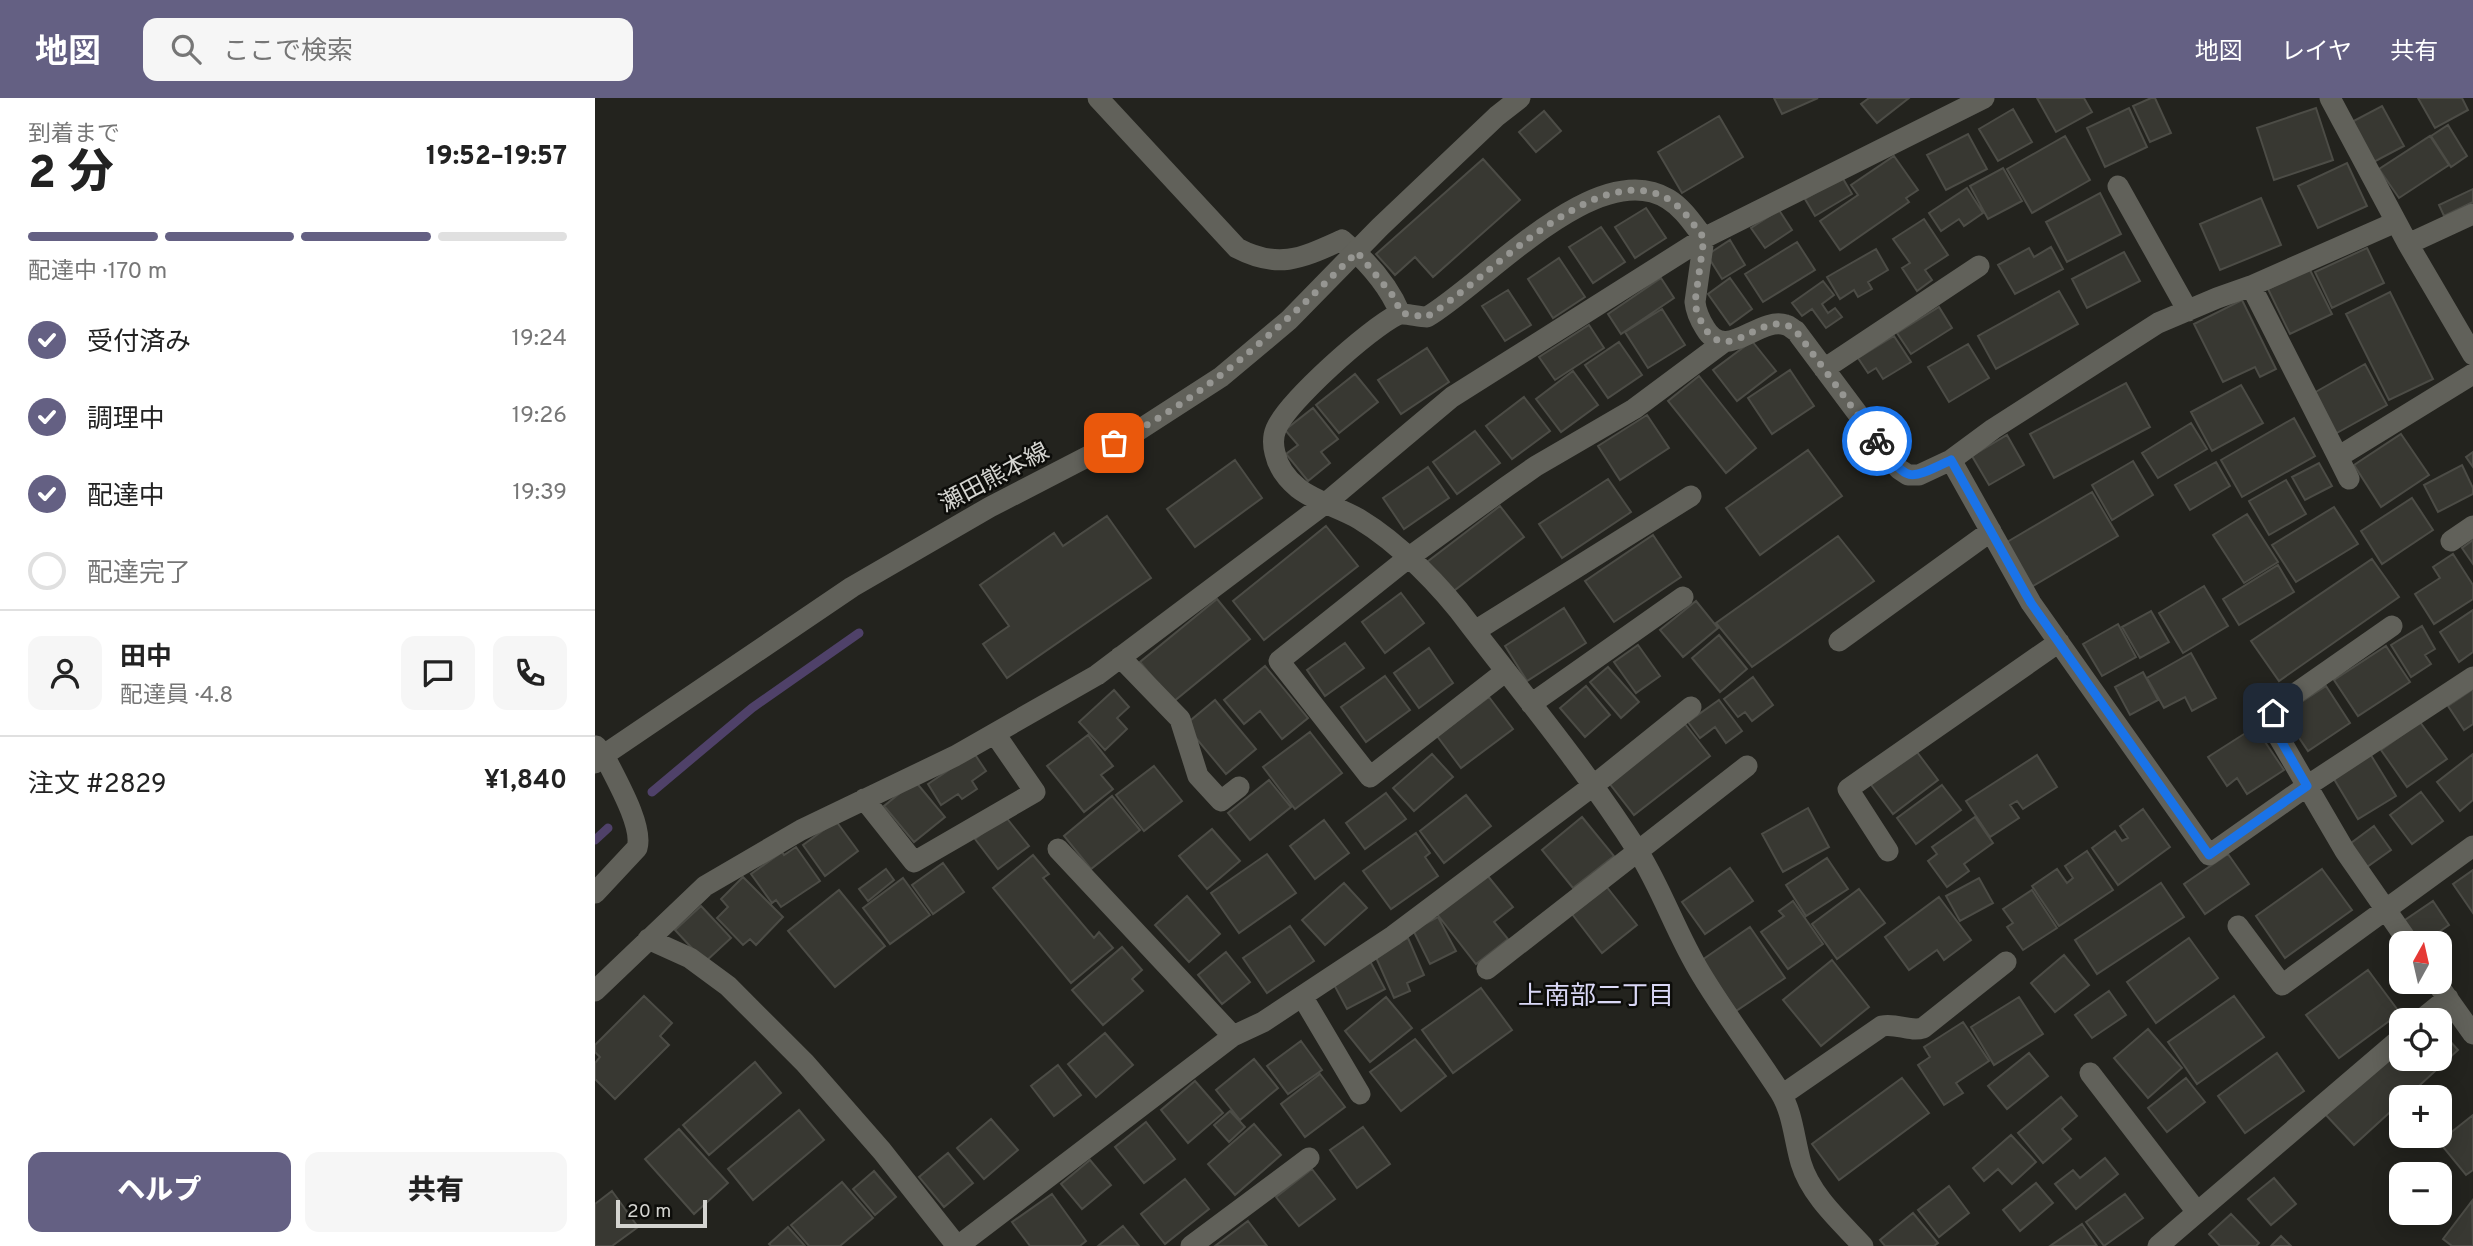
<!DOCTYPE html>
<html lang="ja">
<head>
<meta charset="utf-8">
<style>
  body { margin:0; font-family:Overpass,"Noto Sans JP",sans-serif; background:#f6f6f6; color:#222; height:100vh; display:flex; flex-direction:column; font-size:26px; white-space:nowrap }
  * { box-sizing:border-box; margin:0 }
  p { font-size:23px; color:#767676 }
  .icon { flex:none; width:38px; height:38px; fill:none; stroke:currentColor; stroke-width:2; stroke-linecap:round; stroke-linejoin:round }
  .map { position:relative; flex:1; overflow:hidden }
  .drawer { display:flex; flex-direction:column; background:#fff; width:595px }
  .drawer>* { flex:none }
  .needle { width:46px; rotate:8deg }
  .buttons { position:absolute; left:1794px; top:833px; display:grid; gap:14px }
  .buttons a { display:grid; place-items:center; width:63px; height:63px; border-radius:14px; background:#fff; box-shadow:0 4px 18px #0003; font-size:35px }
  .scale { position:absolute; left:21px; bottom:18px; width:91px; box-sizing:border-box; padding-left:7px; border:4px solid #d4d4d0; border-top:0; font-size:19px; line-height:24px; white-space:nowrap; color:#d4d4d0; -webkit-text-stroke:5px #0d0d0a; paint-order:stroke }
  .pin { position:absolute; display:grid; place-items:center; width:60px; height:60px; color:#fff; margin:-30px; border-radius:14px; box-shadow:0 4px 10px #0006 }
  .courier { position:absolute; display:grid; place-items:center; width:70px; height:70px; margin:-35px; border:5px solid #1a73e8; border-radius:50%; background:#fff; color:#222; box-shadow:0 2px 9px #0007 }
  .overview em { font-style:normal; font-weight:800 }
  .overview div { display:flex; flex-direction:column-reverse }
  .overview { display:flex; align-items:center; justify-content:space-between; height:119px; padding:0 28px }
  h1 { font-size:46px; font-weight:800; line-height:52px }
  .bar { display:grid; grid-template-columns:repeat(4,1fr); gap:10px 7px; align-content:center; height:84px; padding:0 28px }
  .bar i { height:9px; border-radius:5px; background:#e0e0e0 }
  .bar .current { background:#646083 }
  .bar p { grid-column:span 4 }
  .line { display:flex; align-items:center; gap:18px; padding:0 28px; border-top:2px solid #e0e0e0 }
  .line div { flex:1 }
  .round { display:grid; place-items:center; flex:none; width:74px; height:74px; border-radius:14px; background:#f6f6f6 }
  ol { padding:0 28px; list-style:none }
  li { display:flex; align-items:center; gap:21px; height:77px }
  li p { margin-inline-start:auto }
  li .icon { padding:7px; border-radius:50%; background:#646083; color:#fff; stroke-width:4 }
  li:last-child { color:#767676 }
  li i { width:38px; height:38px; border:4px solid #e0e0e0; border-radius:50% }
  .cta { display:flex; gap:14px; margin-top:auto; padding:14px 28px }
  .cta a { flex:1; height:80px; border-radius:14px; background:#646083; color:#fff; font-size:28px; font-weight:800; line-height:80px; text-align:center }
  .cta a+a { background:#f6f6f6; color:#222 }
  header { display:flex; align-items:center; gap:42px; box-sizing:border-box; height:98px; padding:0 35px; background:#646083; color:#fff }
  header strong { font-size:33px }
  nav { display:flex; gap:38px; margin-inline-start:auto; font-size:24px }
  .search { width:490px; height:63px; background:#f6f6f6; display:flex; align-items:center; gap:18px; box-sizing:border-box; padding:0 24px; border-radius:14px; color:#767676; font-size:26px }
  main { display:flex; flex:1; min-height:0 }
  .map>svg:first-child { display:block }
</style>
</head>
<body>
<header>
<strong>地図</strong>
<div class="search"><svg class="icon" aria-label="search" viewBox="0 0 24 24"><circle cx="10" cy="10" r="6"/><path d="M15 15l6 6"/></svg>ここで検索</div>
<nav><a>地図</a><a>レイヤ</a><a>共有</a></nav>
</header>
<main>
<section class="drawer">
<div class="overview"><div><h1>2 分</h1><p>到着まで</p></div><em>19:52–19:57</em></div>
<div class="bar"><i class="current"></i><i class="current"></i><i class="current"></i><i></i><p>配達中 · 170 m</p></div>
<ol>
<li><svg class="icon" aria-label="check" viewBox="0 0 24 24"><path d="M5 12l5 5 9-10"/></svg>受付済み<p>19:24</p></li>
<li><svg class="icon" aria-label="check" viewBox="0 0 24 24"><path d="M5 12l5 5 9-10"/></svg>調理中<p>19:26</p></li>
<li><svg class="icon" aria-label="check" viewBox="0 0 24 24"><path d="M5 12l5 5 9-10"/></svg>配達中<p>19:39</p></li>
<li><i></i>配達完了</li>
</ol>
<div class="line" style="height:126px"><a class="round"><svg class="icon" aria-label="person" viewBox="0 0 24 24"><circle cx="12" cy="8" r="4"/><path d="M4 21q1-7 8-7t8 7"/></svg></a><div><b>田中</b><p>配達員 · 4.8</p></div><a class="round"><svg class="icon" aria-label="chat" viewBox="0 0 24 24"><path d="M4 5h16v11H9l-5 4z"/></svg></a><a class="round"><svg class="icon" aria-label="phone" viewBox="0 0 24 24"><path d="M5 4h4l2 5-3 2q2 4 5 5l2-3 5 2v4C11 20 4 13 5 4z"/></svg></a></div>
<div class="line" style="height:91px"><div>注文 #2829</div><b>¥1,840</b></div>
<div class="cta"><a>ヘルプ</a><a>共有</a></div>
</section>
<div class="map">
<svg width="1878" height="1148" viewBox="0 0 1878 1148">
  <rect width="100%" height="100%" fill="#23231e"/>
  <g fill="none" stroke-linecap="round" stroke-linejoin="round">
    <path stroke="#4f4169" stroke-width="9" d="M57,694L157,610L264,535
      M0,742L13,730"/>
  </g>
  <path fill="#383832" stroke="#4c4c46" stroke-width="2" d="M1179,0H1223L1187,16Z
    M1274,0H1314L1282,25L1266,6Z
    M1442,0H1489L1497,14L1461,34Z
    M1556,0H1560L1576,35L1555,44L1538,8Z
    M1823,0H1867L1873,12L1840,30Z
    M1787,8L1809,48L1775,66L1753,26Z
    M1534,10L1552,49L1510,69L1492,30Z
    M1721,10L1738,62L1679,82L1662,30Z
    M1418,11L1437,44L1403,63L1384,31Z
    M949,13L966,33L941,54L924,34Z
    M1124,18L1148,59L1087,95L1063,54Z
    M1853,27L1872,58L1856,69L1836,38Z
    M1373,36L1392,71L1351,92L1332,57Z
    M1470,38L1495,82L1437,115L1412,71Z
    M1835,38L1854,67L1804,100L1784,71Z
    M1299,58L1323,92L1311,100L1314,104L1245,152L1225,123L1263,97L1256,87Z
    M888,61L925,102L838,179L820,159L800,177L781,156Z
    M1752,65L1772,108L1723,130L1703,88Z
    M1408,70L1427,103L1393,121L1375,88Z
    M1247,79L1257,96L1220,118L1210,101Z
    M1372,90L1388,115L1369,128L1364,121L1346,133L1334,115Z
    M1878,91V104L1849,118L1844,107Z
    M1505,95L1526,136L1472,164L1451,124Z
    M1666,100L1686,147L1625,172L1605,126Z
    M1051,110L1071,140L1040,160L1020,129Z
    M1184,112L1197,132L1170,150L1156,130Z
    M1329,121L1353,157L1330,172L1337,182L1322,193L1307,170L1315,165L1298,141Z
    M1006,129L1030,164L998,185L974,149Z
    M1135,142L1150,167L1127,181L1112,157Z
    M1202,144L1220,172L1168,204L1150,176Z
    M1456,149L1468,171L1420,196L1403,167L1434,150L1439,159Z
    M1772,150L1789,185L1737,210L1720,174Z
    M1281,151L1293,172L1273,184L1277,191L1263,199L1259,192L1245,201L1232,179Z
    M1529,154L1545,183L1492,210L1477,181Z
    M964,160L990,199L958,220L933,181Z
    M1714,170L1737,216L1695,236L1673,191Z
    M1066,180L1079,200L1026,236L1013,216Z
    M1135,180L1157,211L1135,227L1113,196Z
    M1228,183L1239,197L1227,206L1233,215L1240,210L1247,219L1231,230L1217,211L1207,218L1197,205Z
    M913,192L936,227L910,243L887,208Z
    M1464,193L1483,226L1401,271L1383,238Z
    M1795,194L1838,281L1794,302L1751,216Z
    M1647,202L1681,271L1665,279L1660,269L1628,284L1599,226Z
    M1344,209L1357,230L1316,256L1302,235Z
    M1067,211L1090,247L1053,270L1030,234Z
    M994,227L1009,250L960,282L944,259Z
    M1299,238L1316,264L1288,281L1281,270L1273,275L1263,260Z
    M1157,243L1181,273L1142,303L1118,272Z
    M1024,244L1047,277L1013,300L990,267Z
    M1373,246L1394,280L1354,304L1333,269Z
    M832,250L854,284L806,316L783,282Z
    M1770,266L1792,307L1740,336L1717,296Z
    M1195,272L1219,308L1177,336L1153,300Z
    M978,273L1003,307L966,334L941,301Z
    M760,276L783,304L744,335L721,307Z
    M1104,278L1161,350L1131,375L1073,303Z
    M1531,285L1555,329L1459,380L1435,336Z
    M1646,287L1668,325L1617,353L1596,314Z
    M929,299L955,333L917,361L891,328Z
    M718,310L743,341L726,354L735,365L713,383L691,356L703,347L690,332Z
    M1052,317L1074,350L1025,382L1003,348Z
    M1699,320L1720,358L1647,399L1626,362Z
    M1596,325L1612,351L1563,380L1547,355Z
    M880,333L905,365L862,396L838,364Z
    M1806,336L1834,377L1786,409L1759,367Z
    M1412,337L1429,367L1394,387L1377,358Z
    M1213,352L1247,398L1165,457L1131,410Z
    M1878,354V369L1871,359Z
    M640,362L667,400L600,449L572,411Z
    M1538,363L1558,397L1517,422L1497,387Z
    M1621,364L1635,388L1595,412L1580,387Z
    M1724,365L1737,388L1710,402L1697,379Z
    M1867,367L1878,390V396L1843,414L1829,387Z
    M833,369L854,400L809,431L788,400Z
    M1013,381L1036,414L967,460L944,426Z
    M1691,382L1711,416L1674,437L1654,403Z
    M1497,394L1523,438L1433,491L1407,447Z
    M1817,400L1838,432L1787,466L1766,433Z
    M905,408L929,439L856,495L832,464Z
    M1739,409L1763,446L1701,484L1677,447Z
    M1652,416L1683,464L1649,485L1618,437Z
    M512,418L556,480L412,580L388,546L414,528L385,487L459,435L468,448Z
    M731,428L763,468L669,542L638,503Z
    M1058,437L1086,479L1019,524L990,483Z
    M1243,438L1279,483L1157,569L1121,525Z
    M1878,442V466L1867,450Z
    M1858,456L1878,487V501L1839,526L1820,496L1845,480L1838,469Z
    M1777,461L1804,499L1684,583L1656,543Z
    M1683,467L1699,494L1644,527L1628,501Z
    M1609,488L1633,528L1588,555L1564,515Z
    M806,495L829,525L790,555L767,524Z
    M622,501L655,541L578,604L545,564Z
    M1101,503L1123,530L1088,559L1065,532Z
    M969,510L991,545L932,583L910,548Z
    M1878,512V554L1864,564L1845,534Z
    M1556,513L1574,544L1545,560L1527,529Z
    M1523,526L1541,559L1507,578L1488,546Z
    M1827,528L1840,551L1830,557L1836,566L1816,579L1796,547Z
    M1124,537L1152,571L1125,594L1097,560Z
    M750,545L769,570L730,598L712,572Z
    M1043,547L1065,578L1041,595L1019,564Z
    M1791,548L1815,584L1763,618L1739,582Z
    M834,550L858,585L824,610L799,575Z
    M1596,555L1621,600L1597,613L1590,599L1569,610L1552,580Z
    M670,568L713,620L687,641L665,613L649,626L629,602Z
    M1013,569L1044,604L1026,620L995,584Z
    M1548,574L1563,602L1535,617L1520,589Z
    M790,578L815,612L771,644L746,609Z
    M1158,579L1178,607L1157,623L1150,614L1143,619L1129,601Z
    M991,588L1015,617L990,639L965,610Z
    M1731,588L1755,625L1713,653L1688,616Z
    M1878,591V626L1869,632L1853,608Z
    M519,592L534,609L522,620L532,631L510,652L484,624Z
    M894,599L918,631L866,670L842,638Z
    M620,602L661,651L631,676L590,627Z
    M1124,602L1147,633L1131,645L1120,629L1105,640L1093,624Z
    M1825,624L1852,661L1812,689L1786,652Z
    M1090,626L1115,658L1039,717L1014,685Z
    M1660,629L1689,672L1652,696L1642,680L1632,688L1613,659Z
    M715,634L747,675L700,711L668,669Z
    M493,637L518,668L506,677L518,691L489,714L452,668Z
    M1319,650L1343,682L1298,716L1274,684Z
    M1774,654L1801,698L1763,721L1736,676Z
    M379,655L391,673L377,683L382,691L367,701L363,696L346,707L333,686Z
    M837,656L858,679L819,713L798,690Z
    M1878,656V702L1865,713L1842,684Z
    M1442,657L1462,689L1428,711L1422,703L1415,707L1424,720L1395,739L1371,703Z
    M559,668L587,703L549,733L521,697Z
    M674,682L696,709L655,742L633,715Z
    M320,683L350,719L319,744L289,708Z
    M1347,687L1366,712L1321,746L1302,720Z
    M1826,694L1848,723L1817,746L1795,717Z
    M791,695L811,721L770,751L751,725Z
    M871,697L896,728L849,765L825,733Z
    M517,698L545,732L496,771L469,738Z
    M1213,710L1234,749L1188,774L1167,736Z
    M1548,711L1575,749L1523,787L1497,750L1520,733L1527,743L1533,740L1525,728Z
    M410,718L434,748L403,771L380,741Z
    M987,719L1019,758L978,790L947,752Z
    M1380,719L1398,745L1369,766L1374,773L1352,789L1333,763L1342,756L1337,749Z
    M729,722L754,755L720,781L695,748Z
    M241,723L263,753L230,778L208,747Z
    M1779,728L1796,752L1769,771L1752,748Z
    M617,731L645,763L612,791L584,758Z
    M821,735L835,755L830,759L843,778L796,811L768,773Z
    M201,749L225,783L186,809L181,802L177,805L156,776L187,754L189,757Z
    M1492,753L1518,792L1464,828L1437,788L1462,771L1472,785L1478,780L1470,768Z
    M672,756L701,795L644,835L616,795Z
    M1633,756L1654,786L1610,816L1589,786Z
    M438,757L454,776L448,780L499,840L504,834L518,850L476,885L398,790Z
    M1232,760L1253,791L1211,818L1191,787Z
    M348,765L369,794L338,816L317,787Z
    M1135,770L1158,803L1110,836L1087,804Z
    M291,771L299,782L273,803L264,791Z
    M1727,771L1757,812L1690,860L1661,818Z
    M1878,772V815L1858,786Z
    M892,777L918,809L899,824L913,841L881,866L842,816Z
    M148,779L188,819L161,847L155,841L148,847L122,820L133,809L126,801Z
    M308,780L335,817L295,846L268,810Z
    M1384,780L1398,805L1365,823L1351,798Z
    M749,785L772,810L730,847L707,822Z
    M1566,785L1589,819L1502,876L1480,842Z
    M1011,788L1042,827L1007,855L977,816Z
    M1264,791L1290,825L1242,861L1217,826Z
    M244,792L290,848L240,889L193,833Z
    M1437,792L1462,830L1428,852L1412,829L1418,825L1408,811Z
    M592,798L625,836L594,864L560,827Z
    M1344,799L1376,842L1349,862L1342,852L1314,872L1290,839Z
    M1198,803L1228,846L1193,871L1166,834L1189,818L1184,813Z
    M1838,803L1854,827L1828,845H1817L1804,826Z
    M106,808L136,840L110,864L80,832Z
    M843,819L861,853L835,866L818,832Z
    M695,828L719,863L672,895L648,860Z
    M1155,829L1190,880L1141,913L1107,862Z
    M813,840L829,877L812,885L815,893L799,900L779,855Z
    M1594,840L1623,880L1561,925L1532,884Z
    M527,849L547,872L537,881L548,893L508,927L477,892Z
    M631,854L655,884L627,906L603,877Z
    M1469,857L1494,887L1460,914L1436,885Z
    M1237,862L1274,909L1226,948L1188,902Z
    M775,863L790,891L752,911L737,883Z
    M1773,872L1805,915L1744,960L1711,917Z
    M886,890L917,932L858,975L827,932Z
    M1514,893L1531,917L1497,940L1480,917Z
    M49,898L77,925L65,938L74,947L20,1001L0,981V965L5,959L0,954V947Z
    M1639,898L1669,939L1602,986L1573,944Z
    M791,899L817,930L775,964L750,933Z
    M1424,899L1448,936L1399,967L1376,929Z
    M1368,924L1394,963L1361,985L1368,995L1349,1007L1323,967L1335,959L1329,949Z
    M1553,931L1587,970L1553,1000L1519,960Z
    M1844,931L1863,952L1812,999H1806V1004L1759,1047L1730,1016L1806,946V961H1844Z
    M510,935L538,967L501,999L473,966Z
    M820,941L851,978L806,1013L775,974Z
    M706,943L727,972L693,996L672,968Z
    M1434,955L1453,978L1412,1011L1393,988Z
    M1682,955L1709,993L1650,1035L1623,998Z
    M659,961L683,990L645,1022L621,992Z
    M160,964L186,995L114,1057L88,1027Z
    M463,967L486,997L459,1018L436,988Z
    M725,976L750,1009L710,1039L686,1006Z
    M1307,980L1334,1015L1244,1082L1217,1046Z
    M1591,980L1610,1004L1572,1034L1553,1010Z
    M600,983L628,1015L593,1045L566,1012Z
    M1466,999L1482,1018L1467,1031L1476,1041L1448,1065L1423,1035Z
    M204,1012L229,1042L158,1102L133,1071Z
    M635,1013L650,1029L634,1044L619,1027Z
    M1878,1017V1072L1871,1077L1844,1044Z
    M396,1021L423,1052L389,1081L362,1050Z
    M551,1024L580,1061L549,1085L520,1049Z
    M659,1026L686,1057L640,1097L613,1066Z
    M768,1029L795,1066L762,1090L735,1052Z
    M84,1031L133,1085L99,1116L50,1061Z
    M1416,1037L1441,1064L1417,1086L1403,1071L1389,1083L1378,1070Z
    M353,1055L378,1085L349,1109L324,1079Z
    M1510,1060L1523,1076L1481,1111L1460,1086L1478,1072L1485,1080Z
    M495,1062L516,1087L487,1111L466,1086Z
    M717,1071L740,1101L704,1128L681,1099Z
    M279,1073L301,1099L280,1117L258,1091Z
    M1679,1080L1701,1106L1676,1127L1653,1101Z
    M590,1081L614,1111L570,1146L546,1116Z
    M247,1084L278,1120L245,1148H214L196,1127Z
    M1441,1085L1458,1105L1425,1133L1408,1112Z
    M1354,1088L1374,1115L1344,1139L1323,1112Z
    M17,1093L43,1129L17,1148H0V1106Z
    M457,1096L491,1143L485,1148H435L417,1124Z
    M1530,1096L1548,1120L1509,1148L1491,1124Z
    M1877,1103L1878,1148H1857L1848,1141Z
    M1318,1115L1343,1145L1339,1148H1290L1285,1142Z
    M1636,1116L1664,1145L1661,1148H1625L1614,1136Z
    M653,1123L672,1148H620Z
    M1487,1126L1502,1148H1455Z
    M528,1128L544,1148H503Z
    M193,1129L210,1148H176L174,1146Z
    M1686,1138L1696,1148H1676Z"/>
  <g fill="none" stroke-linecap="round" stroke-linejoin="round">
    <path stroke="#61615a" stroke-width="21" d="M503,0L642,150C684,172 707,160 747,142C771,162 793,186 805,215
      M1735,0L1813,146L1878,116
      M1523,88L1593,213
      M1813,146L1878,257
      M1656,188L1743,359L1878,276
      M1229,271L1384,168
      M1743,359L1754,381
      M1356,362L1436,505L1614,757L1712,688L1750,753L1814,845
      M1856,443L1878,428
      M1797,528L1684,607L1678,615L1682,636L1712,688L1878,579
      M880,533L1096,398
      M1244,543L1396,433
      M525,559L585,621L603,678L626,703L644,689
      M911,573L775,679L684,563L813,460L911,389L941,368L1039,311L1129,244
      M936,606L1088,499
      M269,701L319,764L440,694L400,636
      M463,751L638,938
      M1293,753L1253,691L1464,544
      M1643,828L1687,887L1878,748
      M53,841L95,860L133,888L210,965L287,1053L362,1148
      M892,871L1152,668
      M1841,884L1878,936
      M0,893L110,788L206,732L360,658L502,577L732,404L857,299L1109,140L1389,0
      M707,898L765,996
      M1826,922L1853,900
      M1495,975L1602,1114
      M1187,997L1287,928C1302,925 1315,934 1328,930L1411,864
      M363,1148L638,938L668,924L798,838L999,687L1096,609
      M596,1148L714,1060
      M1268,1148C1246,1124 1216,1098 1206,1065C1199,1041 1198,1015 1185,994C1159,954 1130,916 1106,876C1082,837 1068,794 1044,755C993,675 933,602 875,527C847,489 804,445 764,421C745,410 719,403 703,390C692,381 683,369 680,355C678,347 678,338 681,331C692,304 775,230 802,217C809,214 822,219 832,219C890,185 1002,57 1073,101C1088,110 1098,126 1109,140L1100,204C1101,214 1105,222 1110,230C1131,266 1163,218 1191,227C1195,228 1197,231 1201,233L1304,371L1313,377H1324L1356,362L1398,331L1563,225L1622,200L1656,188L1801,124
      M1563,1148L1806,940"/>
    <path stroke="#61615a" stroke-width="21" d="M0,665L9,657L257,489L395,409L544,332L626,279L694,222L785,129L902,18L925,0
      M0,795L42,750C49,728 19,678 9,657L1,648"/>
  </g>
  <g fill="none" stroke-linecap="round" stroke-linejoin="round">
    <path stroke="#969692" stroke-width="7" stroke-dasharray="0 12.6" d="M519,345C615,296 686,229 762,154L799,199L806,215L831,219C890,185 1001,58 1073,101C1088,110 1098,126 1109,140L1100,204C1101,214 1105,222 1110,230C1131,266 1163,218 1191,227C1195,228 1197,231 1201,233L1282,343"/>
    <path stroke="#1a73e8" stroke-width="9" d="M1282,343C1314,384 1310,384 1356,362L1436,505L1614,757L1712,688L1682,636L1678,615"/>
  </g>
  <g text-anchor="middle" stroke-width="5" stroke-linejoin="round" paint-order="stroke">
    <g font-size="24" fill="#d4d4d0" stroke="#0d0d0a">
      <text transform="translate(399 379) rotate(-28)" y="8">瀬田熊本線</text>
    </g>
    <g font-size="26" fill="#dad8f6" stroke="#0d0d0a">
      <text x="1001" y="906">上南部二丁目</text>
    </g>
  </g>
</svg>
<div class="buttons">
<a><svg class="needle" viewBox="-14 -14 28 28"><path d="M0-13l5 13h-10z" fill="#e53935"/><path d="M0 13l5-13h-10z" fill="#767676"/></svg></a>
<a><svg class="icon" aria-label="locate" viewBox="0 0 24 24"><circle cx="12" cy="12" r="6"/><path d="M12 2v4M12 18v4M2 12h4M18 12h4"/></svg></a>
<a>+</a>
<a>−</a>
</div>
<div class="scale">20 m</div>
<div class="pin" style="left:519px;top:345px;background:#ea580c"><svg class="icon" aria-label="bag" viewBox="0 0 24 24"><path d="M5 8h14l-1 12H6zM9 8a3 3 0 0 1 6 0"/></svg></div>
<div class="pin" style="left:1678px;top:615px;background:#1f2937"><svg class="icon" aria-label="home" viewBox="0 0 24 24"><path d="M3 11l9-7 9 7M6 9v11h12V9"/></svg></div>
<div class="courier" style="left:1282px;top:343px"><svg class="icon" aria-label="bike" viewBox="0 0 24 24"><circle cx="6" cy="16" r="4"/><circle cx="18" cy="16" r="4"/><path d="M6 16l4-8h5l3 8M10 8l3 8H6M13 5h3"/></svg></div>
</div>
</main>
</body>
</html>
